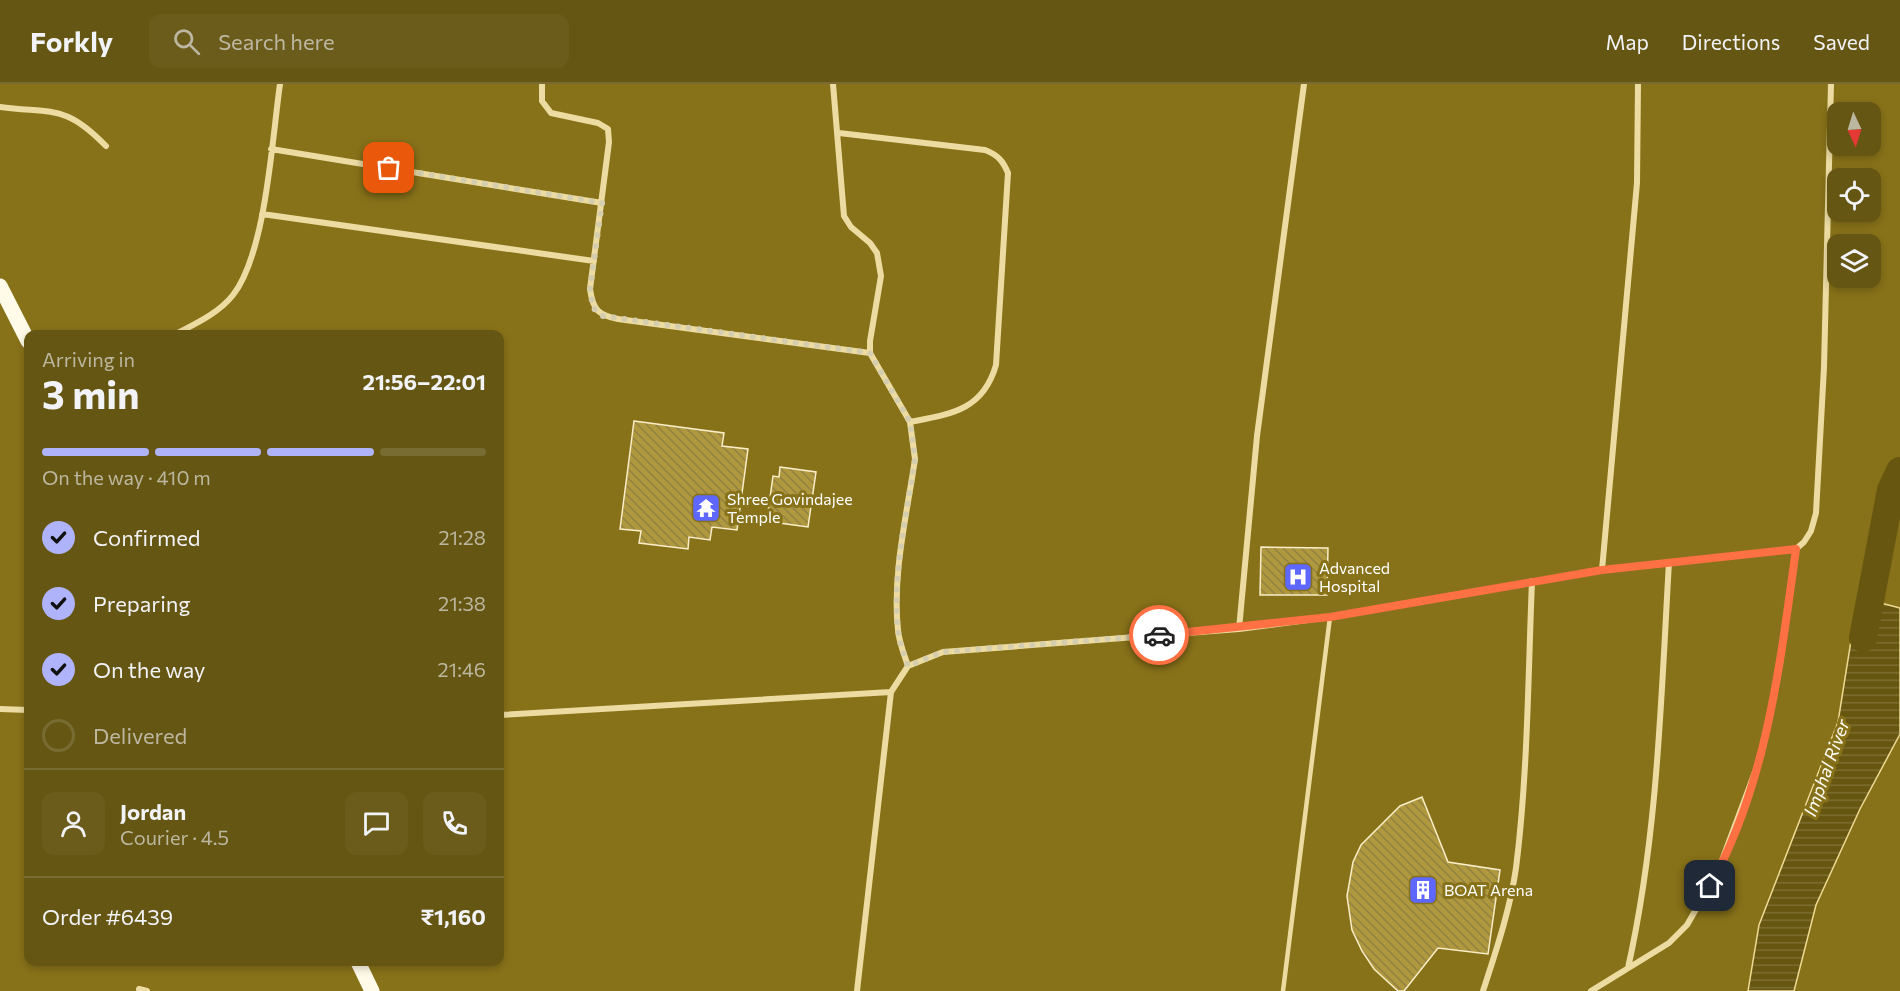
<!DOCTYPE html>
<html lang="en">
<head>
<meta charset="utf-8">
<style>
  body { margin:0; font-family:Commissioner,sans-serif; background:#6c5c1c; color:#f1f3f6; height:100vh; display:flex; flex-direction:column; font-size:22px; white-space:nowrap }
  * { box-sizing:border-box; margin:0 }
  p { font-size:20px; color:#bcb7a0 }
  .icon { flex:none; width:33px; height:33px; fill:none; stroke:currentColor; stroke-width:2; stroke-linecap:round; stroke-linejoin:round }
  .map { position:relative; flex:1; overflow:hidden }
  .side { position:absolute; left:24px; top:246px; width:480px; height:636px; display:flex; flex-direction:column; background:#665613; border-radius:12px; box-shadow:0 3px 9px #0003 }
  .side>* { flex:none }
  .needle { width:39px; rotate:176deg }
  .controls { position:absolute; left:1827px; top:18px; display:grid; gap:12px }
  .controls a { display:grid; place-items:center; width:54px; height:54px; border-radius:12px; background:#665613; box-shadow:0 3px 9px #0003; font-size:30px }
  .pin { position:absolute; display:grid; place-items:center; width:51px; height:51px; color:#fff; margin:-26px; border-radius:12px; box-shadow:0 3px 9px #0006 }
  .courier { position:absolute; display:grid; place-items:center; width:60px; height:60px; margin:-30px; border:4px solid #ff7043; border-radius:50%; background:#fff; color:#222; box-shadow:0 2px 8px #0007 }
  .headline em { font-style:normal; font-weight:700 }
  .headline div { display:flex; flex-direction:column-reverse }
  .headline { display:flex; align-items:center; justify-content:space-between; height:102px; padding:0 18px }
  h1 { font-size:39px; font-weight:700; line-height:45px }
  .bar { display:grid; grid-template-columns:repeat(4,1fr); gap:9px 6px; align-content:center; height:72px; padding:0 18px }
  .bar i { height:8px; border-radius:4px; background:#796c33 }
  .bar .selected { background:#afb4fa }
  .bar p { grid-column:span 4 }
  .line { display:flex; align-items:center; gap:15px; padding:0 18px; border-top:2px solid #796c33 }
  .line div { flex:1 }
  .round { display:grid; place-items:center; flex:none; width:63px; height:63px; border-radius:12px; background:#6c5c1c }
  ol { padding:0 18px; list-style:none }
  li { display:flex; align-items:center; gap:18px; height:66px }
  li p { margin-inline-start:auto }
  li .icon { padding:6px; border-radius:50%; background:#afb4fa; color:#111; stroke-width:4 }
  li:last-child { color:#bcb7a0 }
  li i { width:33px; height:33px; border:3px solid #796c33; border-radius:50% }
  header { display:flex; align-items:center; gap:36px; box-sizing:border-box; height:84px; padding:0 30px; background:#665613; border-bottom:2px solid #796c33 }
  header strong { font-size:28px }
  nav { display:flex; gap:33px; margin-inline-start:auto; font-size:21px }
  .search { width:420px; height:54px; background:#6c5c1c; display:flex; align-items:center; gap:15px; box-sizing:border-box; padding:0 21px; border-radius:12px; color:#bcb7a0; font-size:22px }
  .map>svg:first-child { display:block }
</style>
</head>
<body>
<header>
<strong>Forkly</strong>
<div class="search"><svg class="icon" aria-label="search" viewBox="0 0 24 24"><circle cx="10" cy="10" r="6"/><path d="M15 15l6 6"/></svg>Search here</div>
<nav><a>Map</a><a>Directions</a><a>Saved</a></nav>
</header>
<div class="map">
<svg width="1900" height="907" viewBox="0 0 1900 907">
  <defs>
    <pattern id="water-rules" width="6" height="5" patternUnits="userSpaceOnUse" patternTransform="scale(1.5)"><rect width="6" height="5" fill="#665610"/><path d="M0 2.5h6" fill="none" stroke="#7d6f34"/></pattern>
    <pattern id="building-back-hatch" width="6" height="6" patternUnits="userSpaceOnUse" patternTransform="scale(1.5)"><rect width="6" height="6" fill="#b0983e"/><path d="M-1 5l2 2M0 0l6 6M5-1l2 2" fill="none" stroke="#928142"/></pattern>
  </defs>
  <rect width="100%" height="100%" fill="#887219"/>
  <path fill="url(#water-rules)" stroke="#efda94" stroke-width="1.5" d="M1858,513L1900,524V650L1860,725L1816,821L1794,907H1748L1759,841L1838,638Z"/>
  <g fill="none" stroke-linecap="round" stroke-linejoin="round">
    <path stroke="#665610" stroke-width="28" d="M1863,554L1891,406L1900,387"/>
  </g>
  <path fill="url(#building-back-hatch)" stroke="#f9eec7" stroke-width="1.5" d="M634,337L724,349L722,362L748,365L737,446L712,443L710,456L689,453L688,465L639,459L641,447L620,445Z
    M780,383L816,388L808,443L772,438L773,429L768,428L773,392L779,393Z
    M1261,463L1328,464L1327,511H1260Z
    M1422,713L1448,778L1500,786L1488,870L1438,864L1404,907H1398L1374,885L1362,867L1352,846L1347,812L1353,778L1361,761L1400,722Z"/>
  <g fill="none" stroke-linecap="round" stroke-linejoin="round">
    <path stroke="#eddca2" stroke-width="4.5" d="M1283,907L1330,533"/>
    <path stroke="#eddca2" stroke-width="6" d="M542,0V17L551,29L598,39L608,45L609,58L590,205C593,226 598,231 618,235L870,269
      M833,0L844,132L851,143L870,159L877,169L881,192L870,257V269L910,338L915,375C907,430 892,490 898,546C899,558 904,570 908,582
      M0,23C54,30 65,20 106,62
      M839,49L985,66C998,71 1003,77 1008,89L996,281C983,326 952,330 910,338
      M271,65L602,119
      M262,130L594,177
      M176,250C195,240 219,229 233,211C266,169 272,55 280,0
      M1602,486L1637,99L1638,0
      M1239,545L1257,352L1304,0
      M0,625L28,626
      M500,631L891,608
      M1628,884C1658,750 1661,614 1669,478
      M139,905L147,907
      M857,907L891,608L908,582L943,568L1239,545L1330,533L1602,486L1796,465L1804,458L1811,447L1816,429L1824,283L1831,0
      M1483,907C1496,867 1510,826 1516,784C1528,689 1528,592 1532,497
      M1591,907L1669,859L1687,841L1718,787L1761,672L1780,580L1796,465"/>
    <path stroke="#fffbe8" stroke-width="15" d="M0,202L28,257
      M358,878L372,907"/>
  </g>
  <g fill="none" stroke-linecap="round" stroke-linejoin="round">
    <path stroke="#d5ceae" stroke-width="6" stroke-dasharray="0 10.8" d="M389,84L602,119L590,205L593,224L603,232L870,269L910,338L915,375C907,430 892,490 898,546C899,558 904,570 908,582L943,568L1159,551"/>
    <path stroke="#ff7043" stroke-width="8" d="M1159,551L1330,533L1602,486L1796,465C1780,580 1767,699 1710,802"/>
  </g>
  <defs>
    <g id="temple-square" transform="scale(1.5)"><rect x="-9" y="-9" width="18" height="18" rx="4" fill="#5e67ff" stroke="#887219"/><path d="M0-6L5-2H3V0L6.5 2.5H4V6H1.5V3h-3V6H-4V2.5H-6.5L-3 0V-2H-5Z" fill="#fff"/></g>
    <g id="hospital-square" transform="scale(1.5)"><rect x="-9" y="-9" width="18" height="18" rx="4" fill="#5e67ff" stroke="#887219"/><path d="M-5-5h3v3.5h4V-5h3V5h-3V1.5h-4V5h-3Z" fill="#fff"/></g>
    <g id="building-square" transform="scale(1.5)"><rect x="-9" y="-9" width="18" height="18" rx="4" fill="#5e67ff" stroke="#887219"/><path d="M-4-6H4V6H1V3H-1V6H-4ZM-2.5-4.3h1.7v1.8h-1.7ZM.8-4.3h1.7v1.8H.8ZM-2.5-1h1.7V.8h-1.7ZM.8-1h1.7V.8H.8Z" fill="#fff"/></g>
  </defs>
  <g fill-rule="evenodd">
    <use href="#temple-square" x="706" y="424"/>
    <use href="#hospital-square" x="1298" y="493"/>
    <use href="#building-square" x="1423" y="806"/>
  </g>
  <g text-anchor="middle" stroke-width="6" stroke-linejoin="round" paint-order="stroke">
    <g font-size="16" fill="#fff" stroke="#887219" text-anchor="start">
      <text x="727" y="421">Shree Govindajee<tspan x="727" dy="18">Temple</tspan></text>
      <text x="1319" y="490">Advanced<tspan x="1319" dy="18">Hospital</tspan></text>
      <text x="1444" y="812">BOAT Arena</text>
    </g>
    <g font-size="18" font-style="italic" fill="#fdfbf3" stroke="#887219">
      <text transform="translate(1827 684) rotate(-70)" y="6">Imphal River</text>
    </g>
  </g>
</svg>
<div class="controls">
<a><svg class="needle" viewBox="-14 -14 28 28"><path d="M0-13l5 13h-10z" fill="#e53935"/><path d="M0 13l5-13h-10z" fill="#bcb7a0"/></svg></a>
<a><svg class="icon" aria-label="locate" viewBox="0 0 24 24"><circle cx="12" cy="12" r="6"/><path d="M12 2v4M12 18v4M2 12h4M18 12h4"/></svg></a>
<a><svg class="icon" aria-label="layers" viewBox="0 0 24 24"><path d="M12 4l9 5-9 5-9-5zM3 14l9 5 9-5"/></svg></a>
</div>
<div class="pin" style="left:389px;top:84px;background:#ea580c"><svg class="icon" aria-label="bag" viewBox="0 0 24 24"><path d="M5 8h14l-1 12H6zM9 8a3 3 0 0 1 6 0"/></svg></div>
<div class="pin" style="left:1710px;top:802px;background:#1f2937"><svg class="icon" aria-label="home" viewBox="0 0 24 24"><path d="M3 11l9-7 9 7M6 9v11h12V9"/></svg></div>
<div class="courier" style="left:1159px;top:551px"><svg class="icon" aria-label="car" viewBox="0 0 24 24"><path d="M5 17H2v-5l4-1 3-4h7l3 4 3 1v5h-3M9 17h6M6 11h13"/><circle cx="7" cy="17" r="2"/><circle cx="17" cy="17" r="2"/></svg></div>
<section class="side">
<div class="headline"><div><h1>3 min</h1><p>Arriving in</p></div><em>21:56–22:01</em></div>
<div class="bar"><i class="selected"></i><i class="selected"></i><i class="selected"></i><i></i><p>On the way · 410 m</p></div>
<ol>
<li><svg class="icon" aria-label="check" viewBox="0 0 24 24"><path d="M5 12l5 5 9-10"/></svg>Confirmed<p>21:28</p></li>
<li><svg class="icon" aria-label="check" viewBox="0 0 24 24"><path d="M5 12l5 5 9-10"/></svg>Preparing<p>21:38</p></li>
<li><svg class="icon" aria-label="check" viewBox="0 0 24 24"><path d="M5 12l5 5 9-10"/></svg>On the way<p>21:46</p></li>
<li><i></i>Delivered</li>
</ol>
<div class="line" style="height:108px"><a class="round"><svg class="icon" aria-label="person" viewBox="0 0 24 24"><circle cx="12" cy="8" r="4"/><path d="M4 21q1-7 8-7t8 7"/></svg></a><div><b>Jordan</b><p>Courier · 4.5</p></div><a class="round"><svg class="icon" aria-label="chat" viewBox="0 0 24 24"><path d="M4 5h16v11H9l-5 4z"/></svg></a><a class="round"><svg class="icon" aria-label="phone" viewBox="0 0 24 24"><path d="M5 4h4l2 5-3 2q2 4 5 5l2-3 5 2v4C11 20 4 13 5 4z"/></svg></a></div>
<div class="line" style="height:78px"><div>Order #6439</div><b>₹1,160</b></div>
</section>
</div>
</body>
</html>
